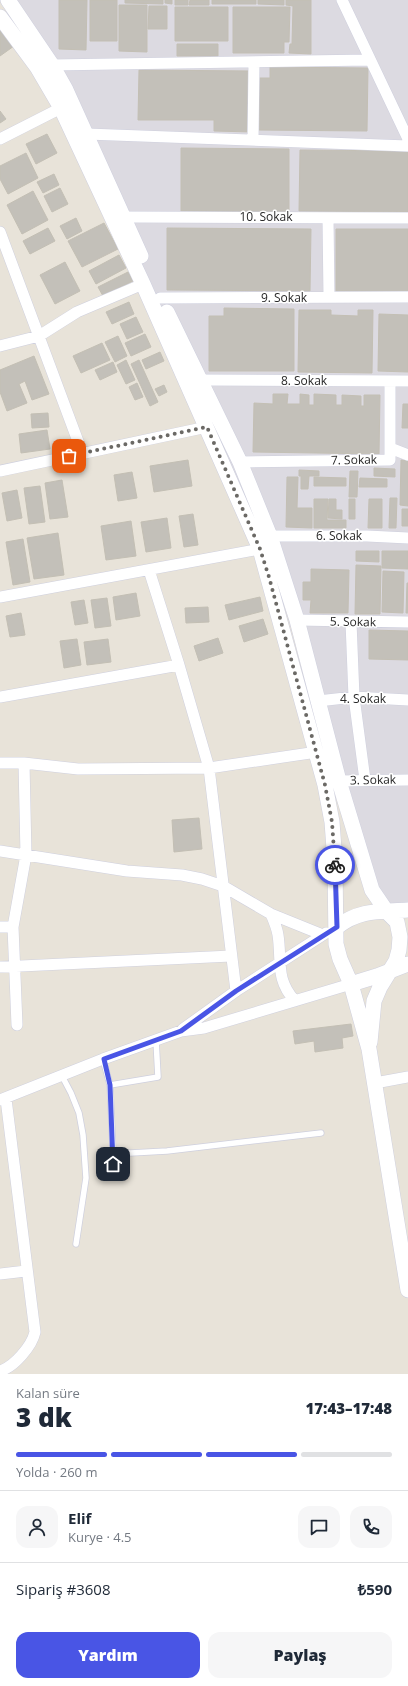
<!DOCTYPE html>
<html lang="tr">
<head>
<meta charset="utf-8">
<style>
  body { margin:0; font-family:"Open Sans",sans-serif; background:#f6f6f7; color:#1f2937; height:100vh; display:flex; flex-direction:column; font-size:15px; white-space:nowrap }
  * { box-sizing:border-box; margin:0 }
  p { font-size:13px; color:#747a83 }
  .icon { flex:none; width:22px; height:22px; fill:none; stroke:currentColor; stroke-width:2; stroke-linecap:round; stroke-linejoin:round }
  .map { position:relative; height:1374px; overflow:hidden }
  .panel { display:flex; flex-direction:column; background:#fff; flex:1 }
  .panel>* { flex:none }
  .pin { position:absolute; display:grid; place-items:center; width:34px; height:34px; color:#fff; margin:-17px; border-radius:8px; box-shadow:0 2px 6px #0006 }
  .courier { position:absolute; display:grid; place-items:center; width:40px; height:40px; margin:-20px; border:3px solid #4955e5; border-radius:50%; background:#fff; color:#222; box-shadow:0 1px 5px #0007 }
  .overview em { font-style:normal; font-weight:800 }
  .overview div { display:flex; flex-direction:column-reverse }
  .overview { display:flex; align-items:center; justify-content:space-between; height:68px; padding:0 16px }
  h1 { font-size:26px; font-weight:800; line-height:30px }
  .bar { display:grid; grid-template-columns:repeat(4,1fr); gap:6px 4px; align-content:center; height:48px; padding:0 16px }
  .bar i { height:5px; border-radius:3px; background:#e0e1e3 }
  .bar .current { background:#4955e5 }
  .bar p { grid-column:span 4 }
  .line { display:flex; align-items:center; gap:10px; padding:0 16px; border-top:1px solid #e0e1e3 }
  .line div { flex:1 }
  .round { display:grid; place-items:center; flex:none; width:42px; height:42px; border-radius:12px; background:#f6f6f7 }
  .button { display:flex; gap:8px; margin-top:auto; padding:8px 16px }
  .button a { flex:1; height:46px; border-radius:12px; background:#4955e5; color:#fff; font-size:16px; font-weight:800; line-height:46px; text-align:center }
  .button a+a { background:#f6f6f7; color:#1f2937 }
  .map>svg:first-child { display:block }
</style>
</head>
<body>
<div class="map">
<svg width="408" height="1374" viewBox="0 0 408 1374">
  <rect width="100%" height="100%" fill="#e8e3d9"/>
  <path fill="#dcdae1" d="M4,0H408V908L378,911L355,857L271,557L53,75Z"/>
  <path fill="#c3c0b9" stroke="#c3bfb4" d="M59,0H87L86,50L59,49Z
    M90,0H117V41H90Z
    M125,0H163V4L125,3Z
    M165,0H172V4L165,3Z
    M175,0H188V5H175Z
    M190,0H209V5H189Z
    M212,0H256V4H212Z
    M258,0H284V5L258,4Z
    M286,0H311V54L289,53L290,44H292L293,6L286,5Z
    M119,5H147V52L119,51Z
    M149,6H167V29H148Z
    M175,7H228V41H175Z
    M233,7H290L289,42H284V53H233Z
    M0,25L14,46L0,56Z
    M177,44H218V56H177Z
    M270,67L368,68L367,131L257,130V78H270Z
    M139,70L252,71V132L214,131V120H138Z
    M0,111L6,119L0,123Z
    M47,134L57,153L36,164L26,144Z
    M181,148L289,149V212L181,211Z
    M300,150L408,151V212L299,211Z
    M26,153L38,178L8,194L0,179V166Z
    M54,174L59,185L43,193L37,182Z
    M60,188L68,204L52,212L44,196Z
    M33,191L48,220L22,234L7,205Z
    M76,218L82,231L67,239L60,226Z
    M104,223L118,249L82,267L68,241Z
    M48,228L55,241L30,254L23,241Z
    M167,228L311,229L310,291L167,290Z
    M336,229H408V292L336,291Z
    M119,255L126,268L96,284L89,271Z
    M65,262L80,291L55,304L40,275Z
    M128,272L133,281L103,296L98,287Z
    M129,302L134,314L112,324L106,312Z
    M224,308L294,309V371H209V316H224Z
    M299,310H331V315L358,316V310H373L372,373L298,372Z
    M379,314L408,315V372L378,371Z
    M136,317L143,332L127,339L120,324Z
    M145,334L151,347L131,356L125,343Z
    M118,336L127,356L115,362L105,342Z
    M102,343L110,360L81,373L73,356Z
    M160,352L164,361L146,369L142,360Z
    M34,356L49,394L32,400L25,381L19,384L27,403L7,411L0,392V370Z
    M126,360L135,380L126,384L117,365Z
    M139,360L158,402L150,406L131,364Z
    M113,362L117,372L100,380L95,370Z
    M137,383L143,397L135,400L129,387Z
    M164,385L167,392L159,396L155,389Z
    M273,394H288L287,404H300V394L309,395V405H314V394L336,395V405H342V395L361,396V406H364V395H380L379,454L253,452L254,403L273,404Z
    M403,404H408V428H402Z
    M48,413L49,427L32,428L31,414Z
    M47,430L50,449L21,453L19,434Z
    M188,460L192,486L154,492L150,466Z
    M401,460L408,461V506L400,505Z
    M374,468L395,469V477L374,476Z
    M299,470L319,471V476H309L308,489H301V476H299Z
    M350,471H358L357,497H349Z
    M132,472L137,498L118,501L114,475Z
    M287,477H298L297,508H312V528L286,527Z
    M314,477L346,478V486H314Z
    M360,478L387,479V487H359Z
    M62,480L68,517L50,519L45,483Z
    M40,486L45,522L29,524L24,488Z
    M17,490L22,518L7,521L2,493Z
    M390,498H397L396,528H389Z
    M314,499H328L327,520H346V528H314Z
    M329,499H336V510H342V519L328,518Z
    M349,499H355V519H349Z
    M369,499H382V528H368Z
    M402,509H408V526H402Z
    M193,514L198,545L184,547L179,516Z
    M167,518L171,548L146,552L141,522Z
    M131,521L136,556L106,560L101,526Z
    M58,533L64,575L34,579L27,538Z
    M23,539L30,582L13,585L6,542Z
    M356,551H379V562L356,561Z
    M382,551H408V569L382,568Z
    M356,565L381,566L380,614H355Z
    M311,569L349,570L348,613H310L311,600H303V582H311Z
    M383,571L404,572L403,613L382,612Z
    M407,583H408V613H406Z
    M136,593L140,616L116,620L113,597Z
    M260,597L263,611L229,620L225,605Z
    M107,598L111,626L95,628L91,600Z
    M84,600L88,623L75,625L71,602Z
    M208,607L209,622L186,623L185,608Z
    M21,613L25,635L10,637L6,616Z
    M263,619L268,634L244,642L239,626Z
    M369,630L408,631V660L369,659Z
    M218,638L223,653L199,661L194,646Z
    M77,639L81,665L64,668L60,641Z
    M108,639L111,662L87,665L84,642Z
    M199,818L202,849L174,852L172,820Z
    M351,1024L353,1036L342,1038L343,1048L315,1052L314,1041L295,1044L293,1031Z"/>
  <g fill="none" stroke-linecap="round" stroke-linejoin="round">
    <g stroke="#cfd0de" stroke-width="7">
      <path id="lane" d="M103,1059L110,1085L114,1174
        M62,1076L71,1093L79,1113L83,1135L86,1178L76,1244
        M110,1085L158,1077L156,1040
        M112,1154L167,1151L321,1133"/>
    </g>
    <g stroke="#cfd0de" stroke-width="12">
      <path id="street" d="M342,0L408,139
        M52,65L369,60
        M87,134L408,146
        M0,139L61,108
        M253,140L254,62
        M124,217L408,218
        M328,218L329,297
        M0,232L82,452
        M160,298L408,297
        M0,346L39,336L77,312L143,284
        M200,380L408,381
        M390,448L408,455
        M240,462L390,460V381
        M0,471L207,427
        M270,536H367L408,538
        M149,570L179,665L209,768L236,991
        M0,597L260,549
        M297,620L408,622
        M351,622L354,697L365,780
        M0,697L179,665
        M318,701L354,697L408,700
        M0,763H24L78,769L209,768L317,752
        M339,781L408,780
        M0,851L127,871L182,875L202,879L223,886L271,914L323,935
        M271,914C274,921 277,928 278,935C282,961 275,979 295,1001
        M0,927H13
        M0,967L231,956
        M17,1025L13,927L26,855L24,763
        M183,1029L236,991L326,933
        M375,1083L408,1077
        M0,1100L103,1059L181,1031L204,1028L351,984
        M0,1274L26,1271
        M0,1371C14,1367 32,1346 35,1332L6,1099"/>
    </g>
    <g stroke="#cfd0de" stroke-width="16">
      <path id="secondary" d="M8,0L52,65L66,90L141,256
        M0,17L37,67L61,108L143,284L260,549L325,785L332,822L335,862L336,944L340,959L351,984L369,1049L408,1290
        M167,312L240,462L270,536L297,620L339,781L372,890L387,912L397,922L400,937L399,950L396,961L380,987L374,1001L370,1042
        M337,927C360,909 380,912 408,910
        M351,984L377,976L408,964"/>
    </g>
    <use href="#lane" stroke="#fff" stroke-width="5.5"/>
    <use href="#street" stroke="#fff" stroke-width="11"/>
    <use href="#secondary" stroke="#fff" stroke-width="15"/>
  </g>
  <g fill="none" stroke-linecap="round" stroke-linejoin="round">
    <path stroke="#6b6965" stroke-width="4" stroke-dasharray="0 7.2" d="M69,456L207,427L260,549L269,577L325,785L332,822L335,865"/>
    <path stroke="#4955e5" stroke-width="5" d="M113,1164L110,1085L104,1059L181,1031L236,991L337,927L335,865"/>
  </g>
  <g text-anchor="middle" stroke-width="3" stroke-linejoin="round" paint-order="stroke">
    <g font-size="12" fill="#272727" stroke="#fff">
      <text x="266" y="221">10. Sokak</text>
      <text x="284" y="302">9. Sokak</text>
      <text x="304" y="385">8. Sokak</text>
      <text transform="translate(354 460) rotate(-1)" y="4">7. Sokak</text>
      <text x="339" y="540">6. Sokak</text>
      <text transform="translate(353 622) rotate(1)" y="4">5. Sokak</text>
      <text x="363" y="703">4. Sokak</text>
      <text transform="translate(373 780) rotate(-1)" y="4">3. Sokak</text>
    </g>
  </g>
</svg>
<div class="pin" style="left:69px;top:456px;background:#ea580c"><svg class="icon" aria-label="bag" viewBox="0 0 24 24"><path d="M5 8h14l-1 12H6zM9 8a3 3 0 0 1 6 0"/></svg></div>
<div class="pin" style="left:113px;top:1164px;background:#1f2937"><svg class="icon" aria-label="home" viewBox="0 0 24 24"><path d="M3 11l9-7 9 7M6 9v11h12V9"/></svg></div>
<div class="courier" style="left:335px;top:865px"><svg class="icon" aria-label="bike" viewBox="0 0 24 24"><circle cx="6" cy="16" r="4"/><circle cx="18" cy="16" r="4"/><path d="M6 16l4-8h5l3 8M10 8l3 8H6M13 5h3"/></svg></div>
</div>
<section class="panel">
<div class="overview"><div><h1>3 dk</h1><p>Kalan süre</p></div><em>17:43–17:48</em></div>
<div class="bar"><i class="current"></i><i class="current"></i><i class="current"></i><i></i><p>Yolda · 260 m</p></div>
<div class="line" style="height:72px"><a class="round"><svg class="icon" aria-label="person" viewBox="0 0 24 24"><circle cx="12" cy="8" r="4"/><path d="M4 21q1-7 8-7t8 7"/></svg></a><div><b>Elif</b><p>Kurye · 4.5</p></div><a class="round"><svg class="icon" aria-label="chat" viewBox="0 0 24 24"><path d="M4 5h16v11H9l-5 4z"/></svg></a><a class="round"><svg class="icon" aria-label="phone" viewBox="0 0 24 24"><path d="M5 4h4l2 5-3 2q2 4 5 5l2-3 5 2v4C11 20 4 13 5 4z"/></svg></a></div>
<div class="line" style="height:52px"><div>Sipariş #3608</div><b>₺590</b></div>
<div class="button"><a>Yardım</a><a>Paylaş</a></div>
</section>
</body>
</html>
